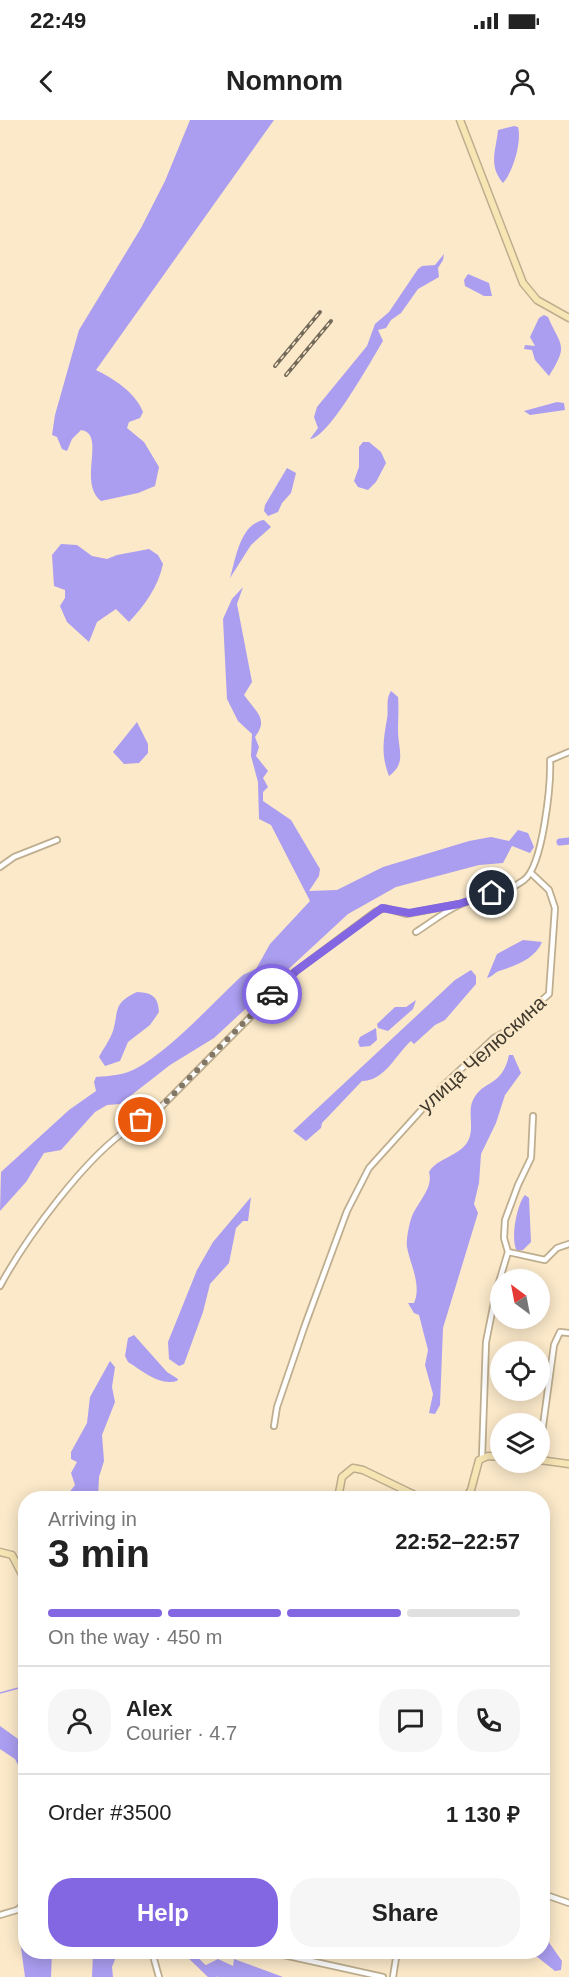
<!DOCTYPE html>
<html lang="en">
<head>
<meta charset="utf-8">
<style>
  body { margin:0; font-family:Arial,sans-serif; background:#f6f6f6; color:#222; height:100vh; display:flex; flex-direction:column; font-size:22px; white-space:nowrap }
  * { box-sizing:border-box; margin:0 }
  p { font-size:20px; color:#767676 }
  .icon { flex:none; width:33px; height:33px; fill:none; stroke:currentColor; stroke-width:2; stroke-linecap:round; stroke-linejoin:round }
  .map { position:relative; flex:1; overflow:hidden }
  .panel { position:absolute; left:18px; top:1371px; width:532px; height:468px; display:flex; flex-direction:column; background:#fff; border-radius:24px; box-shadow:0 3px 15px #0003 }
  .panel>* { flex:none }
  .needle { width:39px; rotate:328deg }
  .tools { position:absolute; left:490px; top:1149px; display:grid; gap:12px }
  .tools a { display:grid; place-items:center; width:60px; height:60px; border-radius:50%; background:#fff; box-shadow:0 3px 15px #0003; font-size:30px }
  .pin { position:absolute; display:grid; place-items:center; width:51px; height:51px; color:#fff; margin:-26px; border:3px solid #fff; border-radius:50%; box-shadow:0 2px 6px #0007 }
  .courier { position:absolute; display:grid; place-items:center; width:60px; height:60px; margin:-30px; border:4px solid #8366e1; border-radius:50%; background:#fff; color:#222; box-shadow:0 2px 8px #0007 }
  .overview em { font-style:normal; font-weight:700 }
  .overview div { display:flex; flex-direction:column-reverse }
  .overview { display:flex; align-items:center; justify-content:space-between; height:102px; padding:0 30px }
  h1 { font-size:39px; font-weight:700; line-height:45px }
  .bar { display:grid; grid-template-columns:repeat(4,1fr); gap:9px 6px; align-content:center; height:72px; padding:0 30px }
  .bar i { height:8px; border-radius:4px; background:#e0e0e0 }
  .bar .current { background:#8366e1 }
  .bar p { grid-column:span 4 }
  .line { display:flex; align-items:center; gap:15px; padding:0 30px; border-top:2px solid #e0e0e0 }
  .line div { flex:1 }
  .round { display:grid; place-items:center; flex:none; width:63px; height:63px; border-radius:24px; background:#f6f6f6 }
  .primary-button { display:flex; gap:12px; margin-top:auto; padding:12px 30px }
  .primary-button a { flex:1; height:69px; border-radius:24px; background:#8366e1; color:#fff; font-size:24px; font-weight:700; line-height:69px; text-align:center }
  .primary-button a+a { background:#f6f6f6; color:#222 }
  .status { display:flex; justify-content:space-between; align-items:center; height:42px; padding:0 30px; background:#fff; direction:ltr }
  .status svg { height:16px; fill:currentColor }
  header { display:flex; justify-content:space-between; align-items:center; height:78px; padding:0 30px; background:#fff; font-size:27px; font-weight:700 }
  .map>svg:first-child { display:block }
</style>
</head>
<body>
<div class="status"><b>22:49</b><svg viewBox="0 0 49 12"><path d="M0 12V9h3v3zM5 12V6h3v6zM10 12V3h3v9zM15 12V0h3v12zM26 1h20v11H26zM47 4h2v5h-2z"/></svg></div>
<header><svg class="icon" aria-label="back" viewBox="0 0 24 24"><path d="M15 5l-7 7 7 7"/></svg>Nomnom<svg class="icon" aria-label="person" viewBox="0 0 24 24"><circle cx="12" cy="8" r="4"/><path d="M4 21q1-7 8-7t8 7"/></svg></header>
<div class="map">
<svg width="569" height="1857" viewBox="0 0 569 1857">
  <rect width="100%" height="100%" fill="#fbe9c9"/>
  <path fill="#ab9df0" d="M190,0H274L96,250C114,259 135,272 143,292L140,298L129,302L127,308L144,322L159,347L155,366L138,373L101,381C77,362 107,314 81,310L72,319L67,331L62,329L57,317L52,315L55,295L79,210L141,108L165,61Z
    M514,6L518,7C522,22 513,52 503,63C488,45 496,31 498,10Z
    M444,134L443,140L438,148L439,157L418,169L401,193L391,200L386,208L378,210L383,221C372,239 328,319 310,319L318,308L314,297L317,287L367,226L375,204L389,192L418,149L422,146L435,145Z
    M468,154L489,163L492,176H484L465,166L464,160Z
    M544,195L548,197C561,227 569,224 549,256L535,240L532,230L524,229L525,225L535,226L530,217L539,198Z
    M557,282L564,283L565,290L530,295L524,291Z
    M363,322H369L381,332L386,343L376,362L368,370L358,367L354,361L359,347V327Z
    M287,348L296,353L291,373L282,383L278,392L268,396L264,391L265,385Z
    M264,400L271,407L251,425L230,458C236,438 240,404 264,400Z
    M61,424L77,425L92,436L107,439L117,435L149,429L158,435L163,444C158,467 145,485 129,502L116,489L97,502L89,522L67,502L60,486L65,478V470L54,466L52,435Z
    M243,467L237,484L252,562L244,575C256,592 269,599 255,617L259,627L256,636L268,651L263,658L268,667L263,672V681L291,700L320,749L319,756L309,771L337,770L383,747L469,721L491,717L509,721L518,710L528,713L534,727L530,733L512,726L503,743L479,745L396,767L348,794L214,918L170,945L120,984L107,985L95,992L61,1030L44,1033L26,1062L0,1091L1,1052L69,990L96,971L94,962L96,957C110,956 125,955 137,948C172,929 213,882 243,855L256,849L270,824L310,781L271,705L259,699L258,662L251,636L252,614L238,601L227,579L223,499L232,479Z
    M391,571L398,577C399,588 398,600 398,611C398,629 407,643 389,656C381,635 383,621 387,599C389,589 385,580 391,571Z
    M137,602L148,624V633L139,643L124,644L113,632Z
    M523,820L542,822C535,839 515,846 499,851C494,853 492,857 487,858L497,834Z
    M471,850L476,856V864L445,900L435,905L414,924L411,921C396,934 385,961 362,961L322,1003L321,1008L306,1021L293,1011L455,860Z
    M137,872C152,873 158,876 159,892L150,905L128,922L120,941L105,946L99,937C103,929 110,920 113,911C119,890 113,883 137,872Z
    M416,880L413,889L388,911L378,908L377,904L395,887H406Z
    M376,908L377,920L370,926L360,927L358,922L360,917Z
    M509,935H513L521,953L505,975L496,1003L481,1034L479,1063L474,1084L478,1093L443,1208L440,1285L435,1294L429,1293L433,1274L425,1245L428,1230L419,1195L414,1193L408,1183H414C422,1165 410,1144 407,1127C406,1120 409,1105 411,1099C416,1083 434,1069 429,1052C437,1038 460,1036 468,1021C475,1008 467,992 473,980C483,959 502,968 509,935Z
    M525,1075L529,1078L531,1122L523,1130L517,1131C510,1121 517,1083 525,1075Z
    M251,1077L248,1101H243L236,1108L229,1143L210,1164L203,1192L184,1244L179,1246L169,1239L168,1222L197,1150L213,1122Z
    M134,1215L167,1252L178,1259L177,1261C159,1266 143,1251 128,1242L125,1236L128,1218Z
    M110,1241L115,1247L112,1267L115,1282L102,1315L104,1341L99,1357L98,1378H65L75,1365L71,1353L77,1342L71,1339V1332L87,1303L90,1277Z
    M0,1606L25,1624V1659L15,1639L0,1629Z
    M25,1791L26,1832H52L51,1857H25L19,1813Z
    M543,1814L562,1841L561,1850L555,1851L531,1832H543Z
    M93,1832H118L112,1847L113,1857H92Z
    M218,1839L233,1846L234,1839L283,1857H218L207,1852L204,1846Z"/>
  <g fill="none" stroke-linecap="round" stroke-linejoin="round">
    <path stroke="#ab9df0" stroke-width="1.5" d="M0,1573L26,1566"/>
    <path stroke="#ab9df0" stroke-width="7" d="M560,722L569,721
      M187,1832L213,1857"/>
    <g stroke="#bead8e" stroke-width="8">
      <path id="street" d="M0,747L14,737L57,720
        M416,812C430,803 444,792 459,785C479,775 506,774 524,760C543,746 551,664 550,640L569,632
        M141,1000L158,990L296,851L375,792L385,788L406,794L459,784
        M508,1132L545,1140L557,1128L569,1124
        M0,1166C26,1118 86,1036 131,1007
        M274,1306L277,1287L305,1205L347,1091L369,1048L443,966L494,918L508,910L549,874L555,788L549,770L531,753
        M482,1338L486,1222L496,1172L508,1132L504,1118L505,1100L518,1065L531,1038L533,996
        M541,1341L542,1313L554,1225L560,1212L569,1213
        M22,1586L26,1589
        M543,1774L569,1783
        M0,1795L17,1790L26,1783
        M152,1832L159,1857
        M270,1832L383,1857
        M393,1832L396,1838L393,1857"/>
    </g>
    <g stroke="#bead8e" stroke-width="9">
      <path id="secondary" d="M460,0L523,163L537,180L569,198
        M540,1340L569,1344
        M338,1378L342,1357L353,1348L363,1350L421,1378
        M466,1378L471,1370L479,1340L488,1336L501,1337
        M0,1432L12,1435L26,1462"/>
    </g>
    <use href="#street" stroke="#fff" stroke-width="4.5"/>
    <use href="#secondary" stroke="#f7e5b4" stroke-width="6"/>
    <g stroke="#746a59" stroke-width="4">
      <path id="rail" d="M275,246L320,192
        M286,255L331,201"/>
    </g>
    <use href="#rail" stroke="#fbe9c9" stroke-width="1.5" stroke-dasharray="4.5" stroke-linecap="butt"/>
  </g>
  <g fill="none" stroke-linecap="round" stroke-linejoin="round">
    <path stroke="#817764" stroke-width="6" stroke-dasharray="0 10.8" d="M141,1000L158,990L272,874"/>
    <path stroke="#8366e1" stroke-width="8" d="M272,874L296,851L382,788L409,793L459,784L492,773"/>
  </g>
  <g text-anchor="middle" stroke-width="5" stroke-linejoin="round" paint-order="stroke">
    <g font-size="20" fill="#40392d" stroke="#fbe9c9">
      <text transform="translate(482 934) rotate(-42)" y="7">улица Челюскина</text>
    </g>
  </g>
</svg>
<div class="tools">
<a><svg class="needle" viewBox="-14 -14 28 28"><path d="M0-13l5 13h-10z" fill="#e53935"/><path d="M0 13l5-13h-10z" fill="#767676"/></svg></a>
<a><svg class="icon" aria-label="locate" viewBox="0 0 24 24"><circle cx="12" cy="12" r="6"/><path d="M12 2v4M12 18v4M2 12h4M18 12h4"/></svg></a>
<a><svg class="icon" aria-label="layers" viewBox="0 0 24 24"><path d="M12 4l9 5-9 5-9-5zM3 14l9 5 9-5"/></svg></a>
</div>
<div class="pin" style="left:141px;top:1000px;background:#ea580c"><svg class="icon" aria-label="bag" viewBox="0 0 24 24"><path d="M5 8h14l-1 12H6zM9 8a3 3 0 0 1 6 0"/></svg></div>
<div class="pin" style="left:492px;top:773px;background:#1f2937"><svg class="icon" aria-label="home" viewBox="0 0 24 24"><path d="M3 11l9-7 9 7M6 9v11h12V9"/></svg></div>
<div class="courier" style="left:272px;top:874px"><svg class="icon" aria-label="car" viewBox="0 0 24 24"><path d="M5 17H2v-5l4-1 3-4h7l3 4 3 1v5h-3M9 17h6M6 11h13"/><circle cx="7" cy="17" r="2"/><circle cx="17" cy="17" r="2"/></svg></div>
<section class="panel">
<div class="overview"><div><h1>3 min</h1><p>Arriving in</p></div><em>22:52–22:57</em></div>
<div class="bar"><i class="current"></i><i class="current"></i><i class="current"></i><i></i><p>On the way · 450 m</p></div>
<div class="line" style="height:108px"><a class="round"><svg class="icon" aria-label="person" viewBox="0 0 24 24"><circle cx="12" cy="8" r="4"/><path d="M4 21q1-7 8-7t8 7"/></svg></a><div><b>Alex</b><p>Courier · 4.7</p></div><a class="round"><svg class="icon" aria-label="chat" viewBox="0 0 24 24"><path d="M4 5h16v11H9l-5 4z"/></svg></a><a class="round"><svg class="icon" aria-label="phone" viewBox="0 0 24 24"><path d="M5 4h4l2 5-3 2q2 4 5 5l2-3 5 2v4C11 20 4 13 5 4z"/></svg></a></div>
<div class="line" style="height:78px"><div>Order #3500</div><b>1 130 ₽</b></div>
<div class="primary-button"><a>Help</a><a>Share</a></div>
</section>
</div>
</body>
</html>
